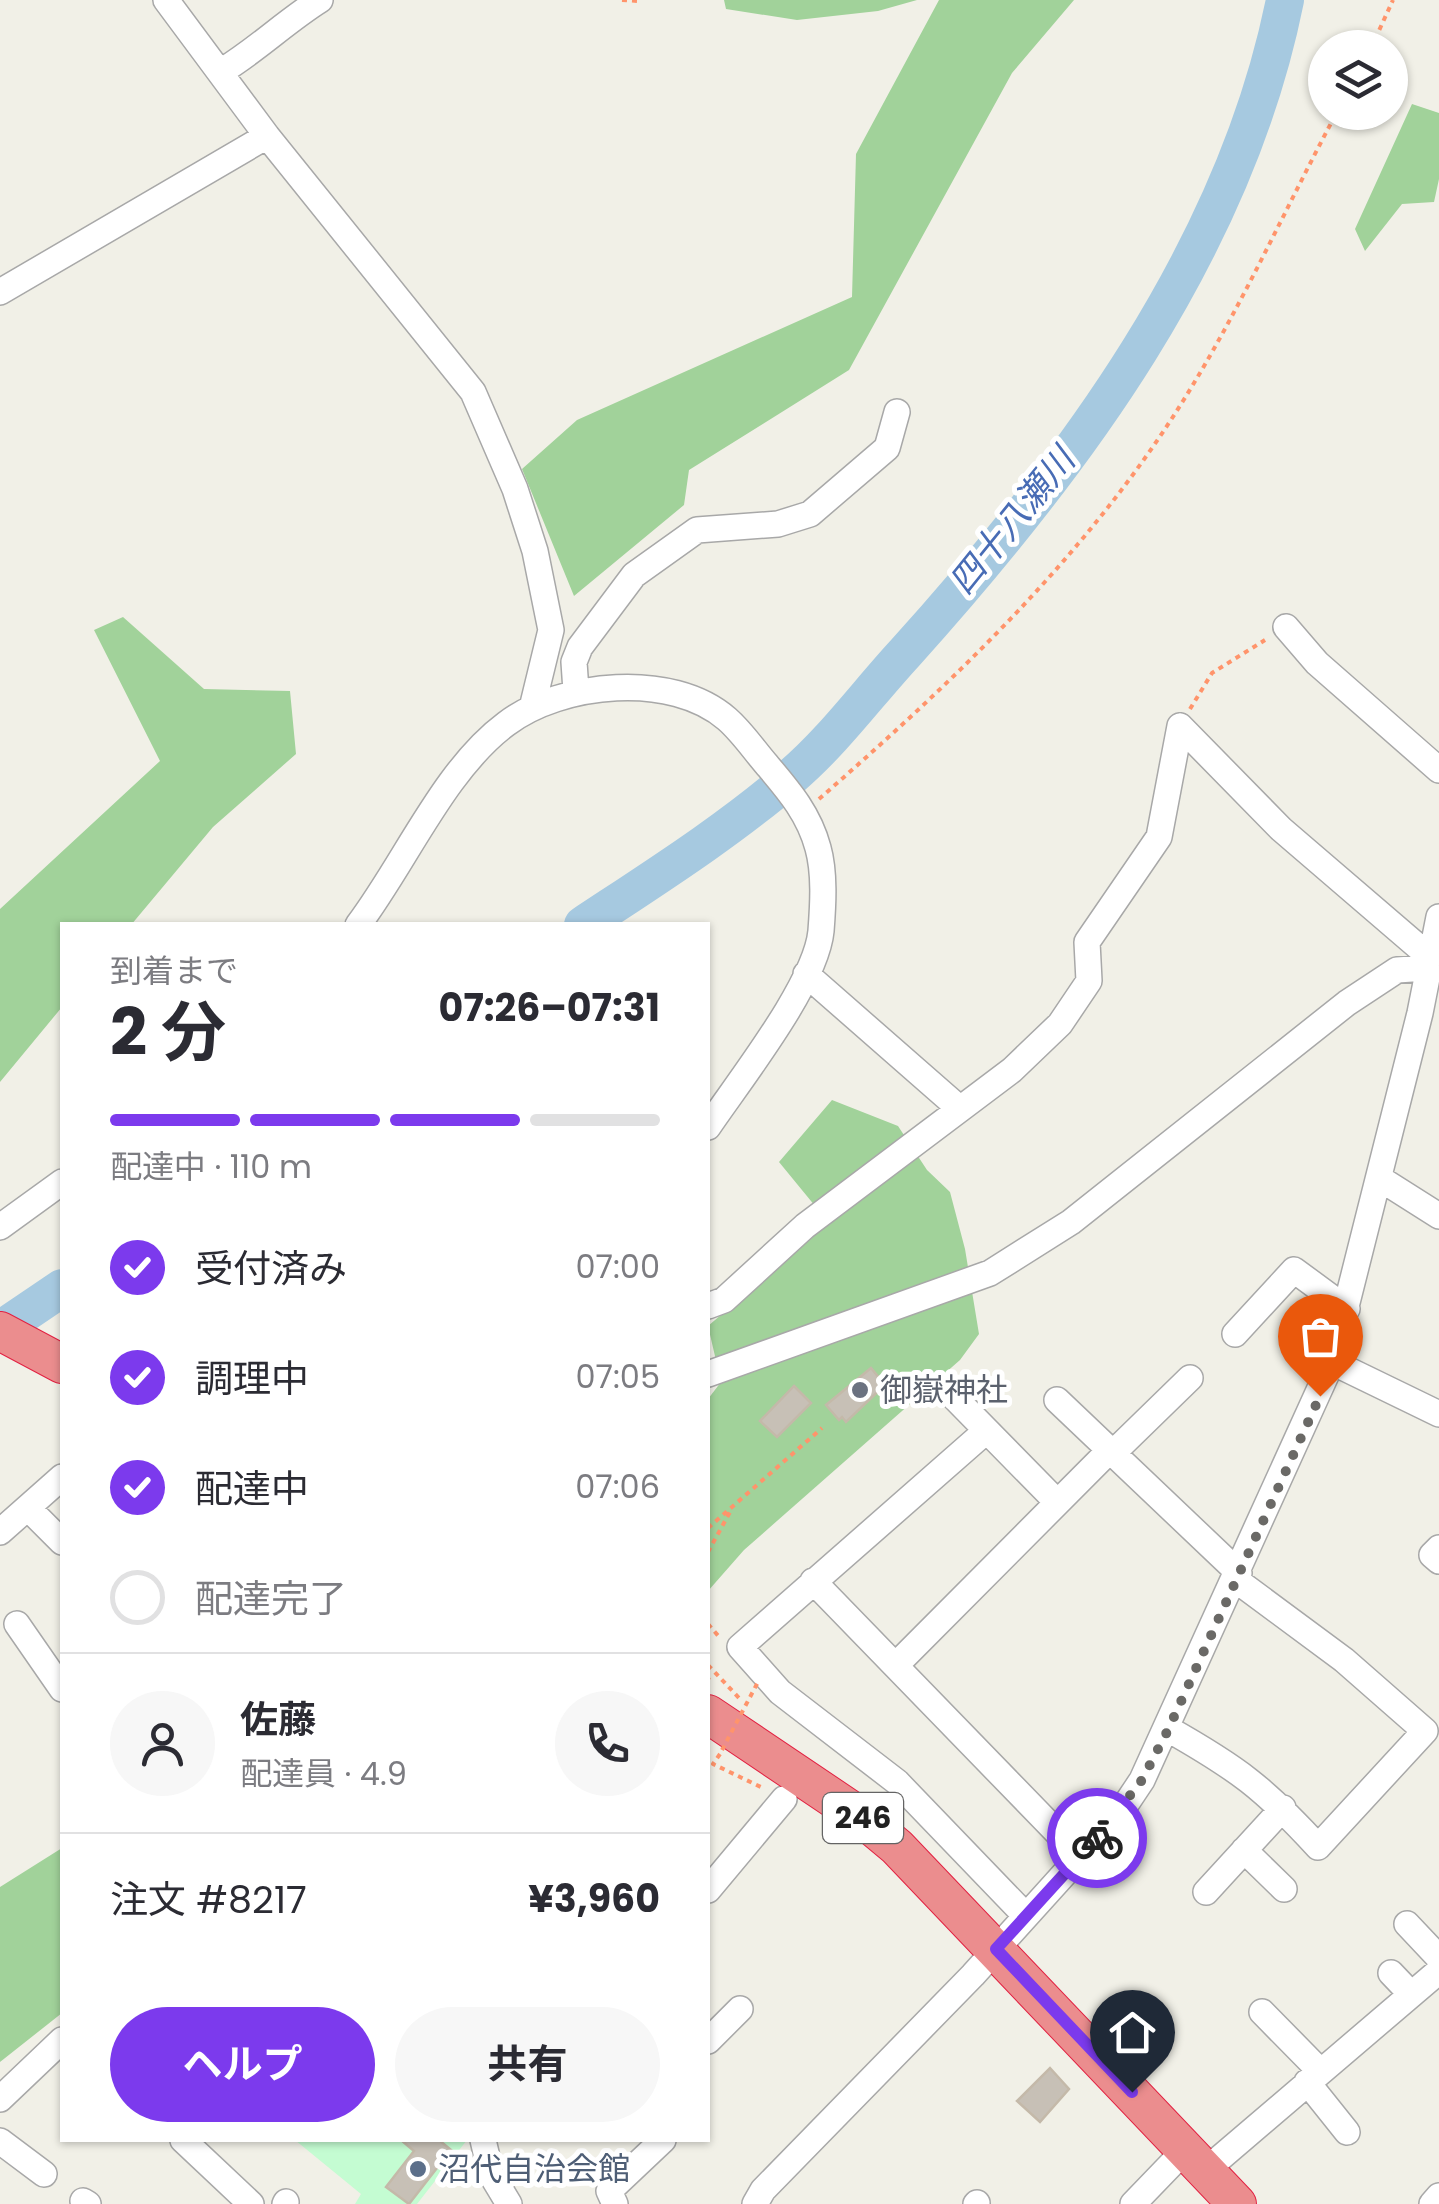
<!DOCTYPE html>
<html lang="ja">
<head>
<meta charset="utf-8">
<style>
  body { margin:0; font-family:Poppins,"Noto Sans JP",sans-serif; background:#f7f7f7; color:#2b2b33; height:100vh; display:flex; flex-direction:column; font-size:38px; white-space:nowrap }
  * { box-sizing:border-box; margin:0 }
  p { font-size:32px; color:#7c7c81 }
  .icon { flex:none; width:55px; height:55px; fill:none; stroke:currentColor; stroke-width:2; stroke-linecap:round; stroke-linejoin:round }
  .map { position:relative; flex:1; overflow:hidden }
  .sheet { position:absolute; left:60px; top:922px; width:650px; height:1220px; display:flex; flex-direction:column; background:#fff; border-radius:0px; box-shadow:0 2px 8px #0004 }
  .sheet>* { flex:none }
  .controls { position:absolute; left:1308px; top:30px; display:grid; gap:20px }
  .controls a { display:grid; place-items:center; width:100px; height:100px; border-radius:50%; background:#fff; box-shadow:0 2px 8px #0004; font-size:50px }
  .pin { position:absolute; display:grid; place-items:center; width:85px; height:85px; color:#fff; margin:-102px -42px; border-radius:50% 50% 50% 0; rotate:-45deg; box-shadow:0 0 10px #0007 }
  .pin .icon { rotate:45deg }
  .courier { position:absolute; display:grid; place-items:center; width:100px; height:100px; margin:-50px; border:8px solid #7c3aed; border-radius:50%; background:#fff; color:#222; box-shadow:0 2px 12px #0007 }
  .headline em { font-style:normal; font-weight:700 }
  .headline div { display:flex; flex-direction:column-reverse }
  .headline { display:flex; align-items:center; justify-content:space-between; height:170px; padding:0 50px }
  h1 { font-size:65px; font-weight:700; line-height:75px }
  .bar { display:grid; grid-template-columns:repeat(4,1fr); gap:15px 10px; align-content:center; height:120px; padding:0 50px }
  .bar i { height:12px; border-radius:8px; background:#e1e1e2 }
  .bar .selected { background:#7c3aed }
  .bar p { grid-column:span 4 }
  .line { display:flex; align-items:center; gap:25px; padding:0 50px; border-top:2px solid #e1e1e2 }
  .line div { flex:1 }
  .round { display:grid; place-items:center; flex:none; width:105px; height:105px; border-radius:52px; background:#f7f7f7 }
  ol { padding:0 50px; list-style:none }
  li { display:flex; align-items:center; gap:30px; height:110px }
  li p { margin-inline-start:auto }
  li .icon { padding:10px; border-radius:50%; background:#7c3aed; color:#fff; stroke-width:4 }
  li:last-child { color:#7c7c81 }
  li i { width:55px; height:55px; border:5px solid #e1e1e2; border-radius:50% }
  .primary-button { display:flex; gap:20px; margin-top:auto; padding:20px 50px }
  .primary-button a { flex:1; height:115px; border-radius:60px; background:#7c3aed; color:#fff; font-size:40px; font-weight:700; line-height:115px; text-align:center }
  .primary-button a+a { background:#f7f7f7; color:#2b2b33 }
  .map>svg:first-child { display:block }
</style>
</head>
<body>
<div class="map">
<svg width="1439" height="2204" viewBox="0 0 1439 2204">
  <rect width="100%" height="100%" fill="#f1f0e7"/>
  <path fill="#a1d29a" d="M724,0H917L878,11L797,20L726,9Z
    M939,0H1074L1012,73L849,370L689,470L684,505L574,596L522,469L577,420L852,297L856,154Z
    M1412,104L1439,113V179L1434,202L1402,204L1365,251L1355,229Z
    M123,617L204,689L290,691L296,754L213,827L131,925H62V1007L0,1082V909L160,761L94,630Z
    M832,1100L898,1126L927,1170L950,1192L965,1249L979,1334L960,1360L744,1550L708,1591V1399L721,1382L708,1326L829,1223L779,1162Z
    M62,1848V2013L0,2062V1887Z"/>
  <path fill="#c4fcd2" d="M295,2140H467L417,2204H355L361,2194Z"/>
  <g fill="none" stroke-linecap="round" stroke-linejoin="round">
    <path stroke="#a6c9e0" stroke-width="38" d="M583,925C654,878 727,832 792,776C834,740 868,693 905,653C1072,468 1235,250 1285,0
      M0,1330L62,1288"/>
  </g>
  <path fill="#c7c0b6" stroke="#c4b9a9" stroke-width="2.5" d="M871,1368L885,1385L846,1422L842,1417L839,1420L826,1405Z
    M794,1386L811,1403L777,1437L760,1421Z
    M1050,2068L1069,2089L1040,2122L1017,2101Z
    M401,2140H439L451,2150L409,2204L386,2187L414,2151Z"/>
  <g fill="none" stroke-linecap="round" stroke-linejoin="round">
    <g stroke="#a8a8a8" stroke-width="28">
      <path id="minor" d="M166,0L267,136L473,392L515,489L535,551L551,630L532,708
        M222,71C258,49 285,22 320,0
        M0,292L267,136
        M1286,627L1317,663L1439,770
        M576,691L574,662L580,647L634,575L697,530L778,524L810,514L887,448L897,412
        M1180,726L1281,829L1430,957
        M358,925C405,863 444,770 506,724C561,682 672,671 727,719C742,732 754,750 767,765C789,791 809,814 818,848C825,873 823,905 821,931C816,984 739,1081 708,1127
        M806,974L959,1108
        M1379,1178L1439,1216
        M0,1227L62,1182
        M708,1306L724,1300L805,1226L1012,1070L1060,1024L1089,981L1087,942L1159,837L1180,726
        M1235,1334L1294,1270L1347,1309
        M1332,1362L1439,1414
        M708,1374L990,1273L1071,1222L1347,1003L1397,970L1427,968
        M947,1390L1056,1501
        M1057,1400L1239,1573
        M986,1431L740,1647L780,1692L897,1782L1025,1915
        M1113,1453L1190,1378
        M28,1508L62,1542
        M0,1532L62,1477
        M1439,1548L1432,1555L1439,1561
        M813,1581L1080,1856
        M17,1624L62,1689
        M896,1665L1110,1450
        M1168,1729C1237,1768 1264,1788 1318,1847L1425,1731L1344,1660L1236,1580
        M1244,1850L1284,1889
        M708,1890L784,1799
        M1206,1892L1283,1808
        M1407,1924L1439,1958
        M1391,1973L1411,1994
        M1262,2012L1320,2071
        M708,2041L740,2009
        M1307,2082L1347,2132
        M0,2099L62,2040
        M183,2140L251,2204
        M483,2140L491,2174L509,2204
        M0,2141L44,2174
        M1206,2170L1439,1971
        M83,2201L88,2204
        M285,2204L286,2202
        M615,2204L609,2191L663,2140
        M755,2204L763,2190L973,1975L1122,1810L1142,1780L1332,1362L1420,1013L1439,917
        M976,2204L977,2203
        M1133,2204L1186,2149
        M1432,2204L1439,2196"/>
    </g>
    <g stroke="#e22142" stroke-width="40">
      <path id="highway" d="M0,1331L62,1364
        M708,1714L861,1817L897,1847L1237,2204"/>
    </g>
    <path stroke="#ff946b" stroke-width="4" stroke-dasharray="5 5" stroke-linecap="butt" d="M622,0L639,1
      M1371,48L1393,0
      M1190,709L1212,673L1265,640
      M819,799C954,681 1087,555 1183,401C1241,308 1285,209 1337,112
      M708,1528L822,1428
      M708,1552L730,1512
      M708,1624L721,1639
      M708,1665L740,1699
      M708,1678L709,1680
      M720,1754L713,1764L765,1789"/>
    <use href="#minor" stroke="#fff" stroke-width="25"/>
    <use href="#highway" stroke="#eb8d8e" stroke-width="38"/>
    <path stroke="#ff946b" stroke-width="4" stroke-dasharray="5 5" stroke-linecap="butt" d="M722,1750L758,1682"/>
  </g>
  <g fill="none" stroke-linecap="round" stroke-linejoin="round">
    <path stroke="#6a6966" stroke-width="10" stroke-dasharray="0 18" d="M1097,1838L1142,1780L1168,1730L1320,1396"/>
    <path stroke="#7c3aed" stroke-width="12" d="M1097,1838L996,1949L1132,2092"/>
  </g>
  <circle fill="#6b7280" stroke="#fff" stroke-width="4" cx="860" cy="1390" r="10"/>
  <circle fill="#5c6f8a" stroke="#fff" stroke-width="4" cx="418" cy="2169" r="10"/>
  <g text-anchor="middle" stroke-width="10" stroke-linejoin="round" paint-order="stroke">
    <rect fill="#fff" stroke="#646464" stroke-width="2.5" x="823" y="1793" width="80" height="50" rx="8"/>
    <g font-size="30" font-weight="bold" fill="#212121">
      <text x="863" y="1828">246</text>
    </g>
    <g font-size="32" fill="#5b616d" stroke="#fff" text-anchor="start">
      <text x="880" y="1401">御嶽神社</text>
    </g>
    <g font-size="32" fill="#4e5e75" stroke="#fff" text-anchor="start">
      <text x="438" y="2180">沼代自治会館</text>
    </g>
    <g font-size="35" font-style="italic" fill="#486cb5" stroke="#fff">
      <text transform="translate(1012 521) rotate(-51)" y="12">四十八瀬川</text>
    </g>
  </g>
</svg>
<div class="controls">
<a><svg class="icon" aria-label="layers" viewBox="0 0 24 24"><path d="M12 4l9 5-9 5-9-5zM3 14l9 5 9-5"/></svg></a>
</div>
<div class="pin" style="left:1320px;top:1396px;background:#ea580c"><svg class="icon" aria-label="bag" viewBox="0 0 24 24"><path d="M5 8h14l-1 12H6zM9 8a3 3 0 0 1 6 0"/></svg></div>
<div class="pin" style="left:1132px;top:2092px;background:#1f2937"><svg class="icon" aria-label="home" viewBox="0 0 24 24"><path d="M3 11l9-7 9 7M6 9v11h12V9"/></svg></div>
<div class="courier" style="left:1097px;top:1838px"><svg class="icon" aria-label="bike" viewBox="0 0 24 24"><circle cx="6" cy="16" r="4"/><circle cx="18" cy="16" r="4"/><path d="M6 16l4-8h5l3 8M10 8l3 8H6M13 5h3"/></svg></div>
<section class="sheet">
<div class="headline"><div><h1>2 分</h1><p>到着まで</p></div><em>07:26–07:31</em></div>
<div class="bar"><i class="selected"></i><i class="selected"></i><i class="selected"></i><i></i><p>配達中 · 110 m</p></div>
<ol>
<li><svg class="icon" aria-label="check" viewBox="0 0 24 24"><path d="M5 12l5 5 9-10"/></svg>受付済み<p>07:00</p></li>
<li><svg class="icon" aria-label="check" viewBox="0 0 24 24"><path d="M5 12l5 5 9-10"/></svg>調理中<p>07:05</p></li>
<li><svg class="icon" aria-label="check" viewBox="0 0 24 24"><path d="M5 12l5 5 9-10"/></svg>配達中<p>07:06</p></li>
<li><i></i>配達完了</li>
</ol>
<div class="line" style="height:180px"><a class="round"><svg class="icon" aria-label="person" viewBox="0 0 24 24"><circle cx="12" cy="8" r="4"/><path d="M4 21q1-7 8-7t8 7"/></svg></a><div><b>佐藤</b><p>配達員 · 4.9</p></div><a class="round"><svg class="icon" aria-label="phone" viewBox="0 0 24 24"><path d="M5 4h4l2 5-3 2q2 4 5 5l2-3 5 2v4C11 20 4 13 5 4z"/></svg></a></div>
<div class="line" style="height:130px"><div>注文 #8217</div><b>¥3,960</b></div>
<div class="primary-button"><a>ヘルプ</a><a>共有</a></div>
</section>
</div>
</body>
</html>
